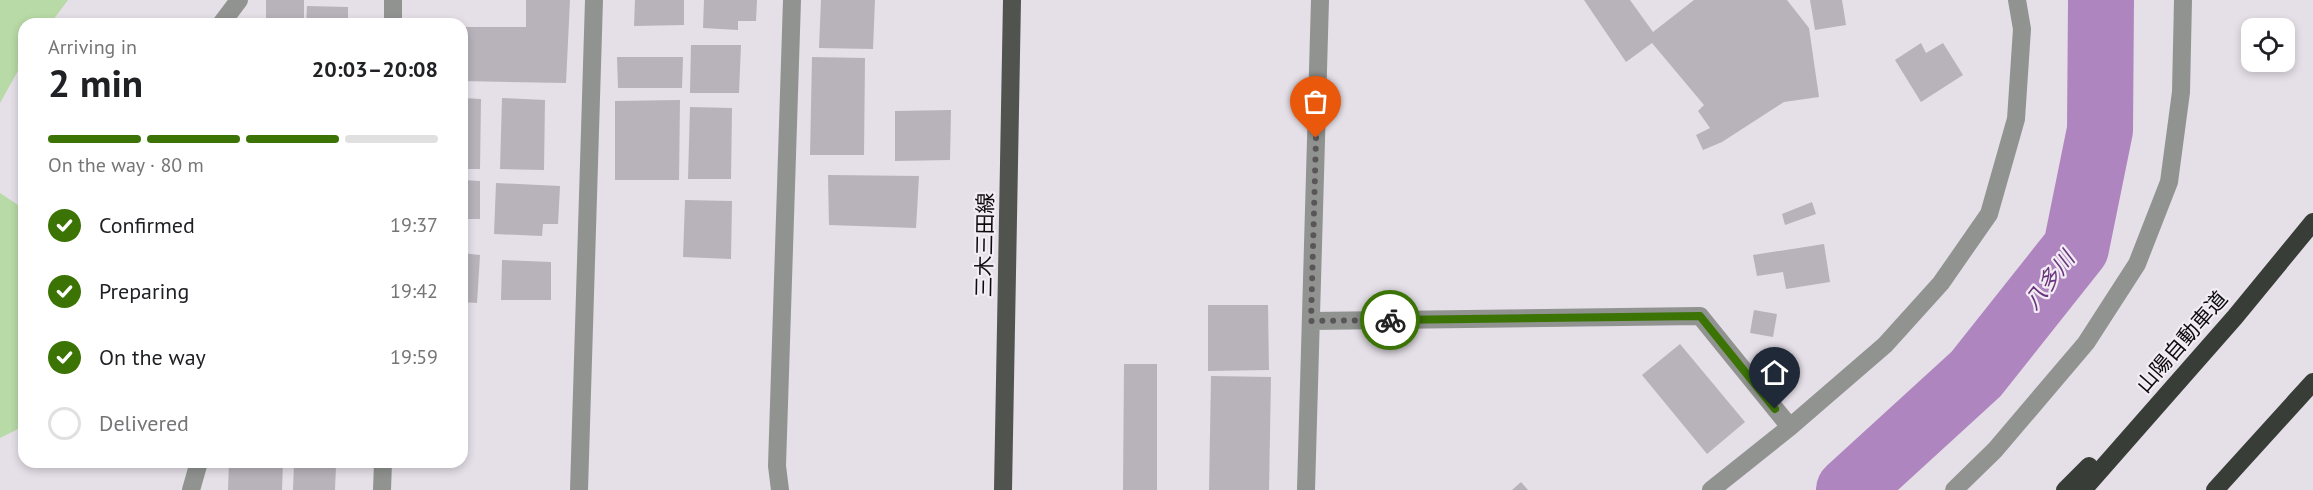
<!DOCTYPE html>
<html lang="en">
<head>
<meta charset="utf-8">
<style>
  body { margin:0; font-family:"PT Sans","Noto Sans JP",sans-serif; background:#f2f2f2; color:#202124; height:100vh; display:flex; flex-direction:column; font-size:22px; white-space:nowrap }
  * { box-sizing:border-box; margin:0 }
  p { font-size:20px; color:#757577 }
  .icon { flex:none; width:33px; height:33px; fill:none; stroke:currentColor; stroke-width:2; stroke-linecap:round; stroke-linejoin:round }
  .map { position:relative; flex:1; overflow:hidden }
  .panel { position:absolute; left:18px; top:18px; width:450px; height:450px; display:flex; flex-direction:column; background:#fff; border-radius:18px; box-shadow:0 3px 9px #0003 }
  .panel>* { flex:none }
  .controls { position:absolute; left:2241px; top:18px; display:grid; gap:12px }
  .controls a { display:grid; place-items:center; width:54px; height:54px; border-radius:12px; background:#fff; box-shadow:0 3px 9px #0003; font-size:30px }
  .pin { position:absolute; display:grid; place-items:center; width:51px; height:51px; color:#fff; margin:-62px -26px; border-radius:50% 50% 50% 0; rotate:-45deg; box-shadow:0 0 6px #0007 }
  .pin .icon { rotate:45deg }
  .courier { position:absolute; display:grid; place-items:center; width:60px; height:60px; margin:-30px; border:4px solid #3b7405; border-radius:50%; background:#fff; color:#222; box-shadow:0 2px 8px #0007 }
  .overview em { font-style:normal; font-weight:800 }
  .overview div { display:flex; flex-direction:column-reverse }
  .overview { display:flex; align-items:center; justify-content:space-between; height:102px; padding:0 30px }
  h1 { font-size:39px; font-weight:800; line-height:45px }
  .bar { display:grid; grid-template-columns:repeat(4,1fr); gap:9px 6px; align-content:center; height:72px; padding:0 30px }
  .bar i { height:8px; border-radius:4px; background:#e0e0e0 }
  .bar .current { background:#3b7405 }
  .bar p { grid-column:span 4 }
  ol { padding:0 30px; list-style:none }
  li { display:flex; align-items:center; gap:18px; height:66px }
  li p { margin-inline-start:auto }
  li .icon { padding:6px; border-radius:50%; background:#3b7405; color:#fff; stroke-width:4 }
  li:last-child { color:#757577 }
  li i { width:33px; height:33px; border:3px solid #e0e0e0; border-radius:50% }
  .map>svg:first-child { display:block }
</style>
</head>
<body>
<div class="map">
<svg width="2313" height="490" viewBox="0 0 2313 490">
  <rect width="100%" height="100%" fill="#e5dfe7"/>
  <path fill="#b8daa6" d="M0,0H68L50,24H24V60L0,103Z
    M0,193L24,209V426L0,438Z"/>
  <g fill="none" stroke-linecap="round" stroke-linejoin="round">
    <path stroke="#af85bf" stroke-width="66" d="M1849,490L1976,374L2076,248L2100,130L2101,0"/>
  </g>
  <path fill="#b8b2ba" d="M266,0H304V24H266Z
    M526,0H570L566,83L462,81V27H526Z
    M635,0H684V25L634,26Z
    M704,0H757L756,21H738V30L703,28Z
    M821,0H875L873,49L819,48Z
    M1584,0H1630L1653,32L1694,0H1787L1809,28L1819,97L1784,102L1722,142L1703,150L1696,135L1710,128L1698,111L1704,105L1652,43L1626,62Z
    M1810,0H1842L1846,25L1815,30Z
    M307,6L348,7V24H306Z
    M1921,43L1926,53L1943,43L1963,75L1921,102L1895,60Z
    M691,45H741L739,93H690Z
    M617,57H683L682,88H618Z
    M812,57L865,58L864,155H810Z
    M462,98L481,99L480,169H462Z
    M502,98L545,100L544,170L500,169Z
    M680,100L679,180H615V101Z
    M690,107L732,108L731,179H688Z
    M951,110L950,160L895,161V111Z
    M828,175L919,176L916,228L829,225Z
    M462,180L480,181V219H462Z
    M496,183L560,186L558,224H543L542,236L494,234Z
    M685,200L732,201L731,259L683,257Z
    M1812,202L1816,214L1785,225L1782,214Z
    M1824,244L1830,282L1786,289L1783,272L1757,276L1753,255Z
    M462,253L480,255L477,303L462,302Z
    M502,260L551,262V300H501Z
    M1208,305H1268L1269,370L1208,371Z
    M1754,310L1777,314L1773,337L1750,333Z
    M1680,344L1745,422L1707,454L1642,375Z
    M1124,364H1157V490H1123Z
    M1211,376L1271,377L1269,490H1209Z
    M229,462H283L282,490H228Z
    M294,464L336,466L335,490H293Z
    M1521,482L1528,490H1512Z"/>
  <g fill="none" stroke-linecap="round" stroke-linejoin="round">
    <path stroke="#919390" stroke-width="18" d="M221,24L239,0
      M393,24V0
      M1311,321L1700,316L1790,427
      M191,490L199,462
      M382,490L383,462
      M579,490L594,0
      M780,490L777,466L792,0
      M1306,490L1320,0
      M1711,490L1790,427L1885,345L1941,283L1989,214L2016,119L2022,29L2017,0
      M1954,490L1995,450L2086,343L2137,264L2169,182L2181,92L2183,0"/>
    <path stroke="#50534e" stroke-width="18" d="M1003,490L1012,0"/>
    <path stroke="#393d37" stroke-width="18" d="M2065,490L2089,466
      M2083,490L2235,317L2313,222
      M2215,490L2313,382"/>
  </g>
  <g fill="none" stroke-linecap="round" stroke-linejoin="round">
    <path stroke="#595559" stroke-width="6" stroke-dasharray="0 10.8" d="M1316,138L1311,321L1390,320"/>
    <path stroke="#3b7405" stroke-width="8" d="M1390,320L1700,316L1775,409"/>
  </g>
  <g text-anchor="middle" stroke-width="4.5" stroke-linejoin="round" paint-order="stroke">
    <g font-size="21" fill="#0d0b0d" stroke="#f2ecf4">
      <text transform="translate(985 245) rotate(-89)" y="7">三木三田線</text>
      <text transform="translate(2182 342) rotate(-49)" y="7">山陽自動車道</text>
    </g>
    <g font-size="22" font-style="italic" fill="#69357c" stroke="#f2ecf4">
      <text transform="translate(2049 280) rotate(-52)" y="8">八多川</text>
    </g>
  </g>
</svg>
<div class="controls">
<a><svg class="icon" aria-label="locate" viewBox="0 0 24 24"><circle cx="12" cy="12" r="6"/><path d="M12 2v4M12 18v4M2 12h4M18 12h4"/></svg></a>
</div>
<div class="pin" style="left:1316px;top:138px;background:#ea580c"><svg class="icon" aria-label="bag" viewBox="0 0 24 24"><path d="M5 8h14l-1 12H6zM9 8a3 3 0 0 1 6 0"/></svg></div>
<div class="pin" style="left:1775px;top:409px;background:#1f2937"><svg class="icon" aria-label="home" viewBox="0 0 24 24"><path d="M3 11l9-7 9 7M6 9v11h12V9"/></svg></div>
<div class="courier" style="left:1390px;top:320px"><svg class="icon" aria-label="bike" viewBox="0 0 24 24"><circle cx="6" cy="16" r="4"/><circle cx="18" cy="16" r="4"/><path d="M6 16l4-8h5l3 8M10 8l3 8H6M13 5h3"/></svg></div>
<section class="panel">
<div class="overview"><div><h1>2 min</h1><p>Arriving in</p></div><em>20:03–20:08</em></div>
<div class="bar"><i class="current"></i><i class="current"></i><i class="current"></i><i></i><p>On the way · 80 m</p></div>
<ol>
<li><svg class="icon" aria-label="check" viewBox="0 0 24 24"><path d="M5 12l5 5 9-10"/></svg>Confirmed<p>19:37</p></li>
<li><svg class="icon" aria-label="check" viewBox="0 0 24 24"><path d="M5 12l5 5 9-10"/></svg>Preparing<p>19:42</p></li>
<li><svg class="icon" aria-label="check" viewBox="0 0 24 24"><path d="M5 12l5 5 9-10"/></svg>On the way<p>19:59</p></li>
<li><i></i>Delivered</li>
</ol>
</section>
</div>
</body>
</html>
